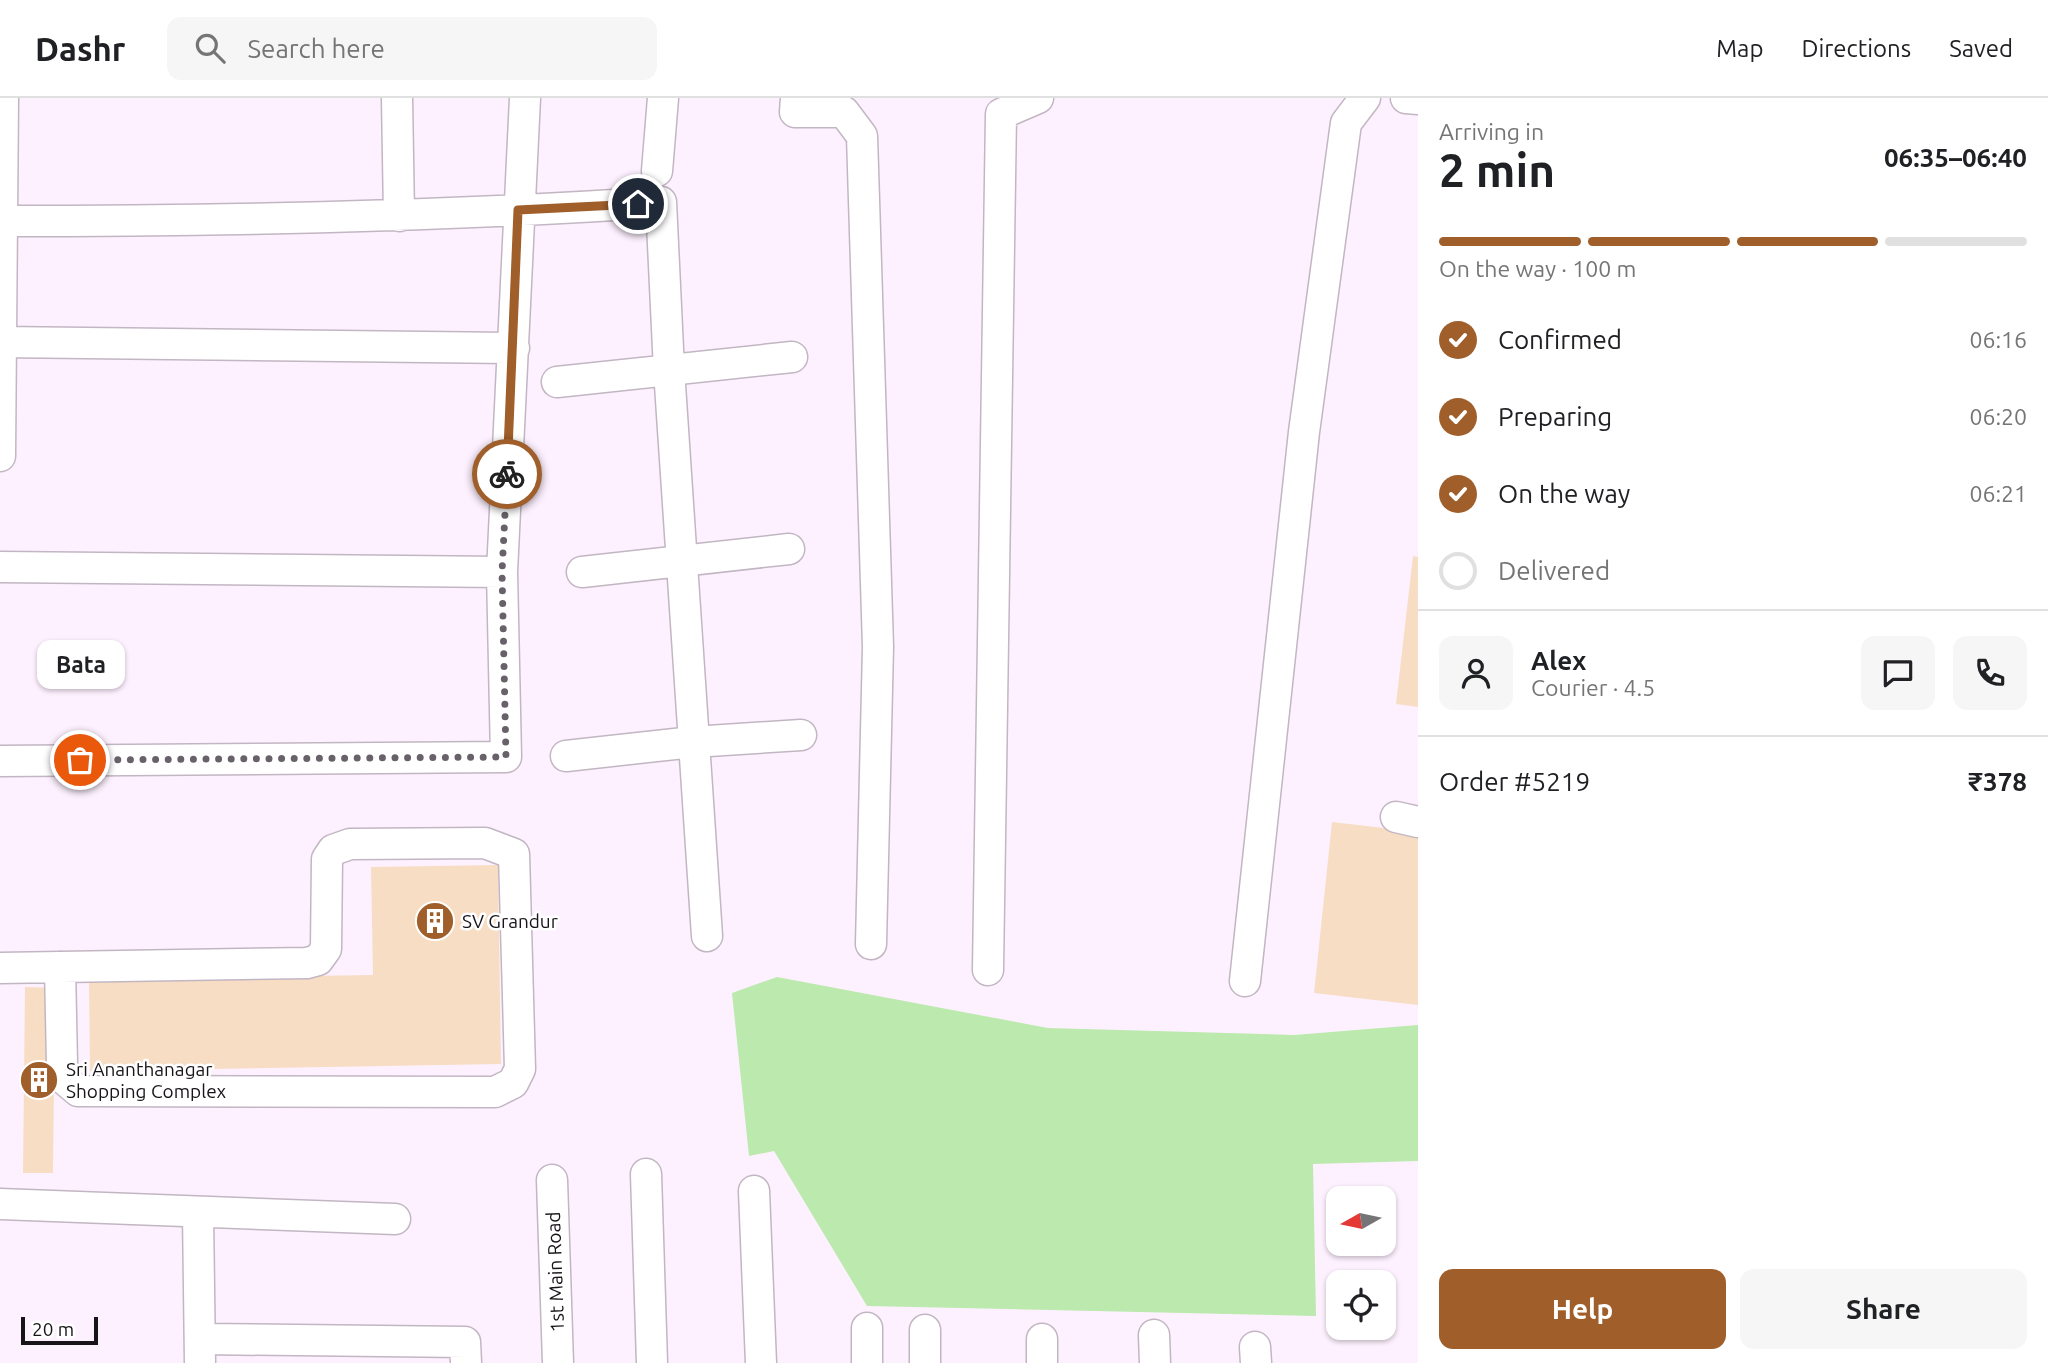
<!DOCTYPE html>
<html lang="en">
<head>
<meta charset="utf-8">
<style>
  body { margin:0; font-family:Ubuntu,sans-serif; background:#f6f6f6; color:#202124; height:100vh; display:flex; flex-direction:column; font-size:26px; white-space:nowrap }
  * { box-sizing:border-box; margin:0 }
  p { font-size:23px; color:#757577 }
  .icon { flex:none; width:38px; height:38px; fill:none; stroke:currentColor; stroke-width:2; stroke-linecap:round; stroke-linejoin:round }
  .map { position:relative; flex:1; overflow:hidden }
  .details { display:flex; flex-direction:column; background:#fff; width:630px }
  .details>* { flex:none }
  .needle { width:46px; rotate:261deg }
  .fabs { position:absolute; left:1326px; top:1088px; display:grid; gap:14px }
  .fabs a { display:grid; place-items:center; width:70px; height:70px; border-radius:14px; background:#fff; box-shadow:0 2px 5px #0004; font-size:35px }
  .scale { position:absolute; left:21px; bottom:18px; width:77px; box-sizing:border-box; padding-left:7px; border:4px solid #181419; border-top:0; font-size:19px; line-height:24px; white-space:nowrap; color:#181419; -webkit-text-stroke:5px #fff; paint-order:stroke }
  .pin { position:absolute; display:grid; place-items:center; width:60px; height:60px; color:#fff; margin:-30px; border:4px solid #fff; border-radius:50%; box-shadow:0 2px 7px #0007 }
  .courier { position:absolute; display:grid; place-items:center; width:70px; height:70px; margin:-35px; border:5px solid #9f5e2a; border-radius:50%; background:#fff; color:#222; box-shadow:0 2px 9px #0007 }
  .bubble { position:absolute; height:49px; border-radius:14px; background:#fff; box-shadow:0 2px 5px #0004; font-size:23px; font-weight:700; line-height:49px; text-align:center }
  .head em { font-style:normal; font-weight:700 }
  .head div { display:flex; flex-direction:column-reverse }
  .head { display:flex; align-items:center; justify-content:space-between; height:119px; padding:0 21px }
  h1 { font-size:46px; font-weight:700; line-height:52px }
  .bar { display:grid; grid-template-columns:repeat(4,1fr); gap:10px 7px; align-content:center; height:84px; padding:0 21px }
  .bar i { height:9px; border-radius:5px; background:#e0e0e0 }
  .bar .current { background:#9f5e2a }
  .bar p { grid-column:span 4 }
  .line { display:flex; align-items:center; gap:18px; padding:0 21px; border-top:2px solid #e0e0e0 }
  .line div { flex:1 }
  .round { display:grid; place-items:center; flex:none; width:74px; height:74px; border-radius:14px; background:#f6f6f6 }
  ol { padding:0 21px; list-style:none }
  li { display:flex; align-items:center; gap:21px; height:77px }
  li p { margin-inline-start:auto }
  li .icon { padding:7px; border-radius:50%; background:#9f5e2a; color:#fff; stroke-width:4 }
  li:last-child { color:#757577 }
  li i { width:38px; height:38px; border:4px solid #e0e0e0; border-radius:50% }
  .button { display:flex; gap:14px; margin-top:auto; padding:14px 21px }
  .button a { flex:1; height:80px; border-radius:14px; background:#9f5e2a; color:#fff; font-size:28px; font-weight:700; line-height:80px; text-align:center }
  .button a+a { background:#f6f6f6; color:#202124 }
  header { display:flex; align-items:center; gap:42px; box-sizing:border-box; height:98px; padding:0 35px; background:#fff; border-bottom:2px solid #e0e0e0 }
  header strong { font-size:33px }
  nav { display:flex; gap:38px; margin-inline-start:auto; font-size:24px }
  .search { width:490px; height:63px; background:#f6f6f6; display:flex; align-items:center; gap:18px; box-sizing:border-box; padding:0 24px; border-radius:14px; color:#757577; font-size:26px }
  main { display:flex; flex:1; min-height:0 }
  .map>svg:first-child { display:block }
</style>
</head>
<body>
<header>
<strong>Dashr</strong>
<div class="search"><svg class="icon" aria-label="search" viewBox="0 0 24 24"><circle cx="10" cy="10" r="6"/><path d="M15 15l6 6"/></svg>Search here</div>
<nav><a>Map</a><a>Directions</a><a>Saved</a></nav>
</header>
<main>
<div class="map">
<svg width="1418" height="1265" viewBox="0 0 1418 1265">
  <rect width="100%" height="100%" fill="#fef1ff"/>
  <path fill="#bce9ae" d="M777,879L1048,930L1294,937L1418,927V1063L1313,1066L1316,1218L867,1208L774,1053L749,1058L732,895Z"/>
  <path fill="#f7ddc3" d="M1413,458L1418,459V609L1396,606Z
    M1332,724L1418,734V907L1314,895Z
    M498,767L501,966L90,973L89,881L373,877L371,769Z
    M25,889L55,890L53,1075H23Z"/>
  <g fill="none" stroke-linecap="round" stroke-linejoin="round">
    <g stroke="#c2b6c3" stroke-width="33">
      <path id="minor" d="M397,0L399,118
        M796,0L795,14H844L862,38L878,549L871,846
        M1406,0L1418,1
        M657,73L663,0
        M2,123C222,123 442,119 661,104L669,272L707,838
        M1,244L514,250
        M557,284L792,259
        M0,358L3,0
        M0,469L502,474
        M582,474L789,451
        M566,658L693,644L801,637
        M0,663L506,659L502,474L525,0
        M1396,719L1418,724
        M0,870L307,865L318,862L326,851L327,761L333,752L350,746L485,745L514,756L520,971L513,985L495,994L78,993L65,982L62,966L60,869
        M988,872L1001,16L1038,0
        M1245,883L1304,334L1346,25L1365,0
        M646,1076L652,1265
        M552,1082L558,1265
        M754,1093L761,1265
        M0,1106L395,1121
        M198,1115L200,1265
        M867,1230V1265
        M1154,1237L1155,1265
        M201,1241L465,1244L466,1265
        M1042,1241V1265
        M1255,1249L1256,1265
        M925,1265V1232"/>
    </g>
    <use href="#minor" stroke="#fff" stroke-width="30"/>
  </g>
  <g fill="none" stroke-linecap="round" stroke-linejoin="round">
    <path stroke="#68616a" stroke-width="7" stroke-dasharray="0 12.6" d="M80,662L506,659L502,474L507,376"/>
    <path stroke="#9f5e2a" stroke-width="9" d="M507,376L518,112L638,106"/>
  </g>
  <defs>
    <g id="building-disc" transform="scale(2.0125)"><circle r="9.5" fill="#9f5e2a" stroke="#fff"/><path d="M-4-6H4V6H1V3H-1V6H-4ZM-2.5-4.3h1.7v1.8h-1.7ZM.8-4.3h1.7v1.8H.8ZM-2.5-1h1.7V.8h-1.7ZM.8-1h1.7V.8H.8Z" fill="#fff"/></g>
  </defs>
  <g fill-rule="evenodd">
    <use href="#building-disc" x="435" y="823"/>
    <use href="#building-disc" x="39" y="982"/>
  </g>
  <g text-anchor="middle" stroke-width="5" stroke-linejoin="round" paint-order="stroke">
    <g font-size="19" fill="#181419" stroke="#fff" text-anchor="start">
      <text x="462" y="830">SV Grandur</text>
      <text x="66" y="978">Sri Ananthanagar<tspan x="66" dy="22">Shopping Complex</tspan></text>
    </g>
    <g font-size="19" fill="#181419" stroke="#fff">
      <text transform="translate(555 1174) rotate(-92)" y="7">1st Main Road</text>
    </g>
  </g>
</svg>
<div class="fabs">
<a><svg class="needle" viewBox="-14 -14 28 28"><path d="M0-13l5 13h-10z" fill="#e53935"/><path d="M0 13l5-13h-10z" fill="#757577"/></svg></a>
<a><svg class="icon" aria-label="locate" viewBox="0 0 24 24"><circle cx="12" cy="12" r="6"/><path d="M12 2v4M12 18v4M2 12h4M18 12h4"/></svg></a>
</div>
<div class="scale">20 m</div>
<div class="pin" style="left:80px;top:662px;background:#ea580c"><svg class="icon" aria-label="bag" viewBox="0 0 24 24"><path d="M5 8h14l-1 12H6zM9 8a3 3 0 0 1 6 0"/></svg></div>
<div class="pin" style="left:638px;top:106px;background:#1f2937"><svg class="icon" aria-label="home" viewBox="0 0 24 24"><path d="M3 11l9-7 9 7M6 9v11h12V9"/></svg></div>
<div class="courier" style="left:507px;top:376px"><svg class="icon" aria-label="bike" viewBox="0 0 24 24"><circle cx="6" cy="16" r="4"/><circle cx="18" cy="16" r="4"/><path d="M6 16l4-8h5l3 8M10 8l3 8H6M13 5h3"/></svg></div>
<div class="bubble" style="left:37px;top:542px;width:88px">Bata</div>
</div>
<section class="details">
<div class="head"><div><h1>2 min</h1><p>Arriving in</p></div><em>06:35–06:40</em></div>
<div class="bar"><i class="current"></i><i class="current"></i><i class="current"></i><i></i><p>On the way · 100 m</p></div>
<ol>
<li><svg class="icon" aria-label="check" viewBox="0 0 24 24"><path d="M5 12l5 5 9-10"/></svg>Confirmed<p>06:16</p></li>
<li><svg class="icon" aria-label="check" viewBox="0 0 24 24"><path d="M5 12l5 5 9-10"/></svg>Preparing<p>06:20</p></li>
<li><svg class="icon" aria-label="check" viewBox="0 0 24 24"><path d="M5 12l5 5 9-10"/></svg>On the way<p>06:21</p></li>
<li><i></i>Delivered</li>
</ol>
<div class="line" style="height:126px"><a class="round"><svg class="icon" aria-label="person" viewBox="0 0 24 24"><circle cx="12" cy="8" r="4"/><path d="M4 21q1-7 8-7t8 7"/></svg></a><div><b>Alex</b><p>Courier · 4.5</p></div><a class="round"><svg class="icon" aria-label="chat" viewBox="0 0 24 24"><path d="M4 5h16v11H9l-5 4z"/></svg></a><a class="round"><svg class="icon" aria-label="phone" viewBox="0 0 24 24"><path d="M5 4h4l2 5-3 2q2 4 5 5l2-3 5 2v4C11 20 4 13 5 4z"/></svg></a></div>
<div class="line" style="height:91px"><div>Order #5219</div><b>₹378</b></div>
<div class="button"><a>Help</a><a>Share</a></div>
</section>
</main>
</body>
</html>
